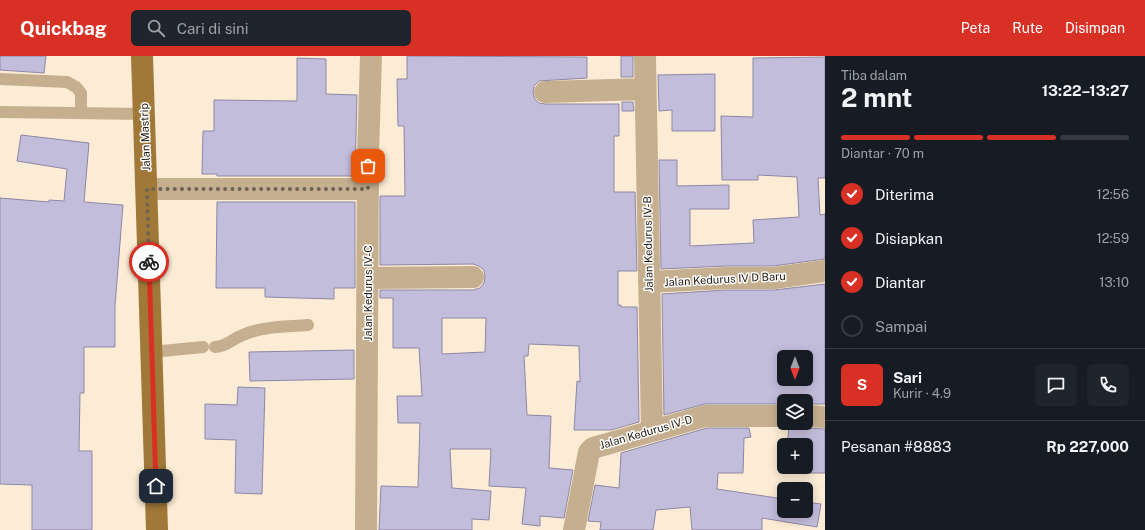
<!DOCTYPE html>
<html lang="id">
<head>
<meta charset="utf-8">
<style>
  body { margin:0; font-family:"Public Sans",sans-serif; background:#20242c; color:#f1f3f6; height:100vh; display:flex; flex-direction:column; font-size:15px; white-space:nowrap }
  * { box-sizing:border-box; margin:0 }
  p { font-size:13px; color:#9ea1a6 }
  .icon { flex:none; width:22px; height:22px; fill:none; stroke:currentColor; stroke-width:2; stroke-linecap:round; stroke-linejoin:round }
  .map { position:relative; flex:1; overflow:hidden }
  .side { display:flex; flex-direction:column; background:#171b24; width:320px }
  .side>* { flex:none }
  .needle { width:26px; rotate:180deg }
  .fabs { position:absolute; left:777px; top:294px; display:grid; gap:8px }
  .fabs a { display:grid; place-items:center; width:36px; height:36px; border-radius:6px; background:#171b24; box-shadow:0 2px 10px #0003; font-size:20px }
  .pin { position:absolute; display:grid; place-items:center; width:34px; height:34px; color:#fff; margin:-17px; border-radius:8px; box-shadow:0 2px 6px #0006 }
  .courier { position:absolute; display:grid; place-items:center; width:40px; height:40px; margin:-20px; border:3px solid #d93025; border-radius:50%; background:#fff; color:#222; box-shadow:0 1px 5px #0007 }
  .head em { font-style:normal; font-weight:700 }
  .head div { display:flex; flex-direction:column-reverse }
  .head { display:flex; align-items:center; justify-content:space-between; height:68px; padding:0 16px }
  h1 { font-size:26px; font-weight:700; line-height:30px }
  .bar { display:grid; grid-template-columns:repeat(4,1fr); gap:6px 4px; align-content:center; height:48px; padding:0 16px }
  .bar i { height:5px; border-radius:3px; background:#363941 }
  .bar .current { background:#d93025 }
  .bar p { grid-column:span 4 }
  .line { display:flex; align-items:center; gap:10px; padding:0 16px; border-top:1px solid #363941 }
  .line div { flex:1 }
  .round { display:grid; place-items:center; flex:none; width:42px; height:42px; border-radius:6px; background:#20242c }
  ol { padding:0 16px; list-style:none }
  li { display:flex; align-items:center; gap:12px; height:44px }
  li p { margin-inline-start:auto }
  li .icon { padding:4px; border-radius:50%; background:#d93025; color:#fff; stroke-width:4 }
  li:last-child { color:#9ea1a6 }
  li i { width:22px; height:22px; border:2px solid #363941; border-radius:50% }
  header { display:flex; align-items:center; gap:24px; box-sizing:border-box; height:56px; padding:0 20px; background:#d93025; color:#fff }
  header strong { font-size:19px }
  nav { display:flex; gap:22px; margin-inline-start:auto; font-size:14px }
  .search { width:280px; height:36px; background:#20242c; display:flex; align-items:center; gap:10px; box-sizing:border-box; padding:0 14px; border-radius:6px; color:#9ea1a6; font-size:15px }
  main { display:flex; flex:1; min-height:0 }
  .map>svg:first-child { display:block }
</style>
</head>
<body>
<header>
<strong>Quickbag</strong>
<div class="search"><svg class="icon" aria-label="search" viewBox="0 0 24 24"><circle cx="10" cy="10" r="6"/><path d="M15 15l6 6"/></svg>Cari di sini</div>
<nav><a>Peta</a><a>Rute</a><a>Disimpan</a></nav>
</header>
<main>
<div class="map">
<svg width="825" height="474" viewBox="0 0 825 474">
  <rect width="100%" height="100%" fill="#fcecd5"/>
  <path fill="#c3bddc" stroke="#8d87a5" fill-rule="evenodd" d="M0,0H46L44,17L0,14Z
    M407,0L587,1V22L539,25L534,30L533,37L535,43L539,47L545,48H619V80H614V136H635L637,215H618V249H621V251H637L639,366L611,374H574L577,325L580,326L579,290L529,288L528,300H524L527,359L551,360L549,412L573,414L564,462L540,460V470L522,468L526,432L489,430L491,393H450L452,432L491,435L489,464L472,463V474H379L381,430L418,431L420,367H398L397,340H422L419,292H393V242H380V234H473L480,232L484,227L485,221L484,214L479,210L473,208L380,209V140H405L404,70H398L397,23H407ZM442,262H486L485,296L442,298Z
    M621,0H633V21H621Z
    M825,1V122H818L820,159L825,158V203L773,210H726L661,213L659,104H677V130L729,129V153H690V190L754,187L753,164L799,161L797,121L758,119V124H722L721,60L753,61V2Z
    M297,2L326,3V38L357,39L355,120H217V118H202L203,75H214V44L297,45Z
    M715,18V75H672V54L659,55L658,19Z
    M622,46H633L634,55H622Z
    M21,79L89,87L84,146L123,149L115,250V291H84V337H80L79,395H92V474H32V429L0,428V142L49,146V144L64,145L67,113L17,105Z
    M217,146H355V232H334V243L265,241V232H216Z
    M825,228V348H806V345H784V348H705L664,359L662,238L726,234H774ZM784,301H806V323H784Z
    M354,294V323L250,325L249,296Z
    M238,331L265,332L262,438L235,437L236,384L205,383V348L237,349Z
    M794,367L805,372L825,373V417H785V411H806V389H787L789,371Z
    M707,372H749L751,381L744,382L743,417H718L717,433L784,443V455H806V446L821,448L817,471L762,462V474H692L690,451L656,454L653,474H600L601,466L588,465L595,429L619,432L621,397Z"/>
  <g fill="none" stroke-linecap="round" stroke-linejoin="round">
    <path stroke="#c5af8f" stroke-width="12" d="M0,23L67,26L76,31L81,37V57
      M0,56L145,58
      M215,291C229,290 231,283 243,279C263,270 286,271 308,269
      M152,296L203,291"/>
    <path stroke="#c5af8f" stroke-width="22" d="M645,0L652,375
      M545,36L645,33
      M147,133H368
      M368,222L473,221
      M649,226L726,222H774L825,215
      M806,360L825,361
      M366,474L368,99L371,0
      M574,474L589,396L593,392L705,360H784"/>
    <path stroke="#a07838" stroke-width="22" d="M142,0L157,474"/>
  </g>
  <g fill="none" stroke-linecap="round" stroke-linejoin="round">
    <path stroke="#6d6354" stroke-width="4" stroke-dasharray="0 7.2" d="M149,206L147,133H368V110"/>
    <path stroke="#d93025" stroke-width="5" d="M149,206L156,430"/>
  </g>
  <g text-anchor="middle" stroke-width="3" stroke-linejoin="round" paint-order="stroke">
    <g font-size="11" fill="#20190e" stroke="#fff">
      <text transform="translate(145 81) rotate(-92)" y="4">Jalan Mastrip</text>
      <text transform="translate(648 188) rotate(-91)" y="4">Jalan Kedurus IV-B</text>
      <text transform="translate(725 223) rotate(-3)" y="4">Jalan Kedurus IV D Baru</text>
      <text transform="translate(368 237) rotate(-90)" y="4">Jalan Kedurus IV-C</text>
      <text transform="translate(646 376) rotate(-16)" y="4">Jalan Kedurus IV-D</text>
    </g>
  </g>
</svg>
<div class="fabs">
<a><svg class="needle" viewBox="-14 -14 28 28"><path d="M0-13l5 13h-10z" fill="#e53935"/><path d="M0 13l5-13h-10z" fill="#9ea1a6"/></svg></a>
<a><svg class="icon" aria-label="layers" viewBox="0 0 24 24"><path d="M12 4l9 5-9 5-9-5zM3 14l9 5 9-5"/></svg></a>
<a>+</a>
<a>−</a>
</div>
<div class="pin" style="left:368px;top:110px;background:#ea580c"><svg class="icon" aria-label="bag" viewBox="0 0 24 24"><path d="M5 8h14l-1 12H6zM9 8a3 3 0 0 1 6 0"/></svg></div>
<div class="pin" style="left:156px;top:430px;background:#1f2937"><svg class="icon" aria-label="home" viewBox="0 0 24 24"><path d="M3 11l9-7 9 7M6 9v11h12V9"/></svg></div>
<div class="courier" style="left:149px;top:206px"><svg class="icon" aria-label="bike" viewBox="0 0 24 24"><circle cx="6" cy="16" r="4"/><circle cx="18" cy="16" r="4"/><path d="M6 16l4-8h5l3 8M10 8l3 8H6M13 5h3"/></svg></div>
</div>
<section class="side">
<div class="head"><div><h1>2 mnt</h1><p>Tiba dalam</p></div><em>13:22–13:27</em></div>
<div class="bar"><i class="current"></i><i class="current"></i><i class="current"></i><i></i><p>Diantar · 70 m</p></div>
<ol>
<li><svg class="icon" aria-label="check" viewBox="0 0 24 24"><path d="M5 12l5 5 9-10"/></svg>Diterima<p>12:56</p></li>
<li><svg class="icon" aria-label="check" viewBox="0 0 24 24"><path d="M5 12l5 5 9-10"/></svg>Disiapkan<p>12:59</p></li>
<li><svg class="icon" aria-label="check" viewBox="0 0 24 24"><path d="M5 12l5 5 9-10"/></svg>Diantar<p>13:10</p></li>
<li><i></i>Sampai</li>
</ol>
<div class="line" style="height:72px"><b class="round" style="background:#d93025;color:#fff">S</b><div><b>Sari</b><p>Kurir · 4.9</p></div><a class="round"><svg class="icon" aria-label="chat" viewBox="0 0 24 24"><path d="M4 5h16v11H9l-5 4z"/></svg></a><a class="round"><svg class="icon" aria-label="phone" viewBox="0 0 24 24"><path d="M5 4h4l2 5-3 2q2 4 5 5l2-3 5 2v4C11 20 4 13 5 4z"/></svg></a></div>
<div class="line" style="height:52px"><div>Pesanan #8883</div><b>Rp 227,000</b></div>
</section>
</main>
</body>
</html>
